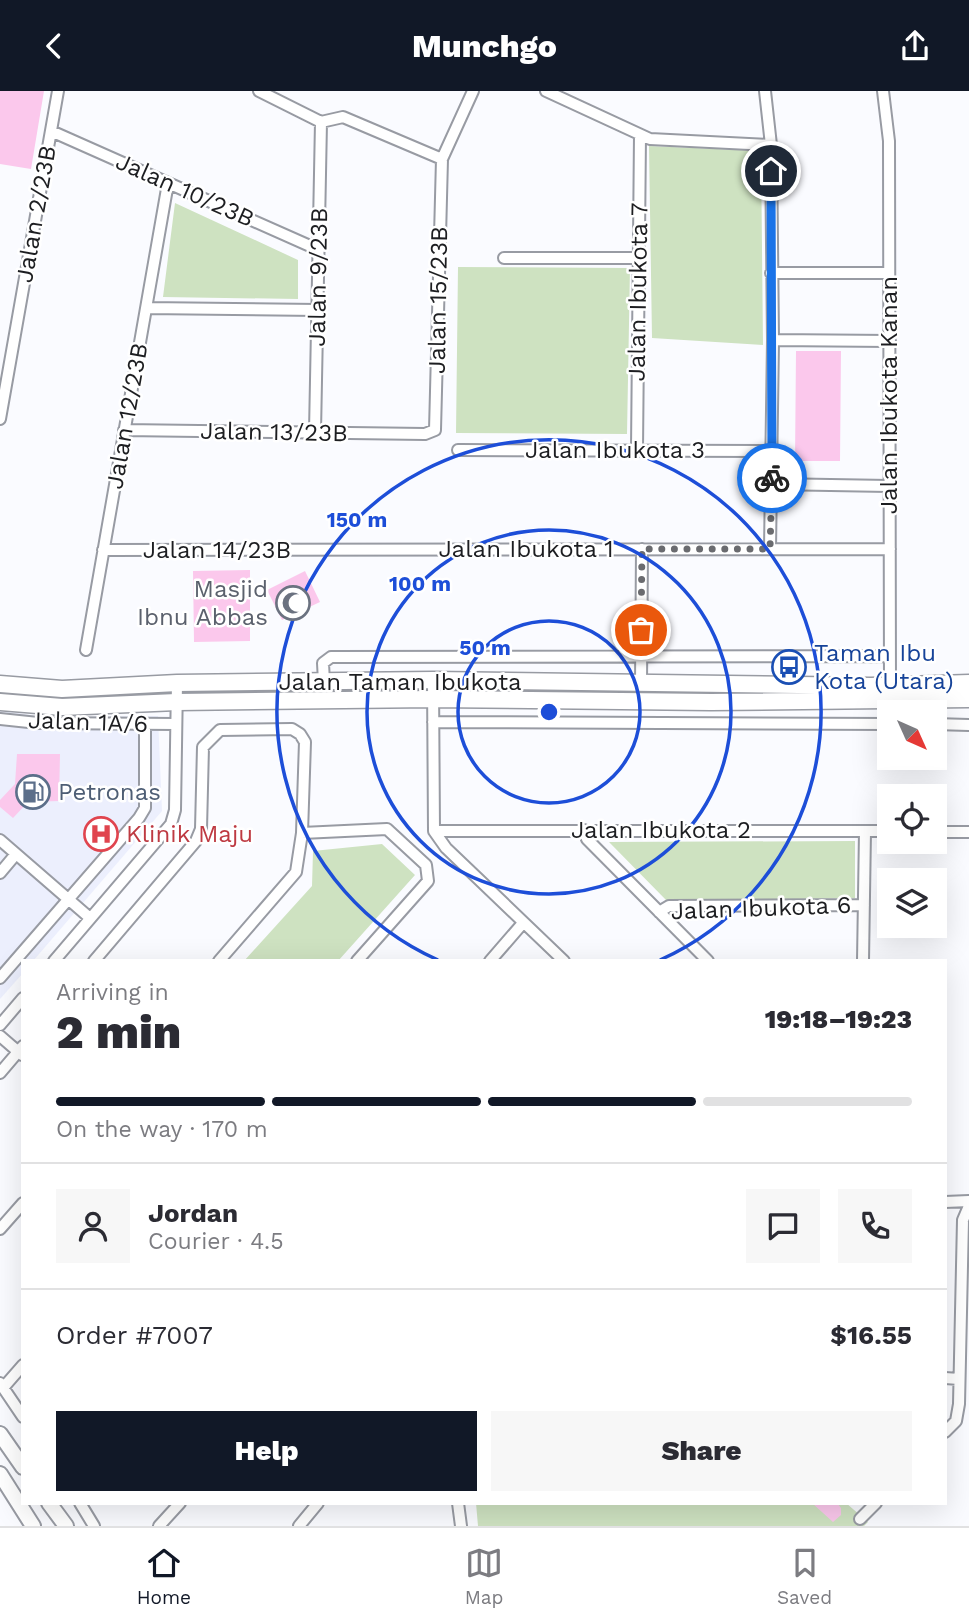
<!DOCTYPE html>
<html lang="en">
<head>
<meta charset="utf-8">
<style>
  body { margin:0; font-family:"Work Sans",sans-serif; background:#f7f7f7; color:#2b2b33; height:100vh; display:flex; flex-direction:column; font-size:26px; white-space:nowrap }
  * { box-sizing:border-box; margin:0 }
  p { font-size:23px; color:#7c7c81 }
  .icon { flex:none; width:38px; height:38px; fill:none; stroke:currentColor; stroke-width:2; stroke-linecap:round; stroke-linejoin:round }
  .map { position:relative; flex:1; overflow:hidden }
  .details { position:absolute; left:21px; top:868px; width:926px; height:546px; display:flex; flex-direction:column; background:#fff; border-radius:0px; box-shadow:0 7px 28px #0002 }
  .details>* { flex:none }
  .needle { width:46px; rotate:135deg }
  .tools { position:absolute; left:877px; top:609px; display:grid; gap:14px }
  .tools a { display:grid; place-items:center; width:70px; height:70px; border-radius:0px; background:#fff; box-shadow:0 7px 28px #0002; font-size:35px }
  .pin { position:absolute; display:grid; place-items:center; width:60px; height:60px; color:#fff; margin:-30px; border:4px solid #fff; border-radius:50%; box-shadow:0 2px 7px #0007 }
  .courier { position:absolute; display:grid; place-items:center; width:70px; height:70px; margin:-35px; border:5px solid #1a73e8; border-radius:50%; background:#fff; color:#222; box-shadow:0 2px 9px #0007 }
  .head em { font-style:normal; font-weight:800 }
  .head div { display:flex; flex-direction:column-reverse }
  .head { display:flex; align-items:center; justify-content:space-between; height:119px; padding:0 35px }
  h1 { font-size:46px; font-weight:800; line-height:52px }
  .bar { display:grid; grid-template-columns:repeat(4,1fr); gap:10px 7px; align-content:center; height:84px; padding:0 35px }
  .bar i { height:9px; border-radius:5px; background:#e1e1e2 }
  .bar .selected { background:#111827 }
  .bar p { grid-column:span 4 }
  .line { display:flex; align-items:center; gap:18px; padding:0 35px; border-top:2px solid #e1e1e2 }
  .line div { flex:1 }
  .round { display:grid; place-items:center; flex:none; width:74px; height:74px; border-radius:0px; background:#f7f7f7 }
  .primary-button { display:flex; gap:14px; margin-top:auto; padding:14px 35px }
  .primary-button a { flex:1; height:80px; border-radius:0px; background:#111827; color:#fff; font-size:28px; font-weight:800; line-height:80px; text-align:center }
  .primary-button a+a { background:#f7f7f7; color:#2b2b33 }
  header { display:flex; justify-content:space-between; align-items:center; height:91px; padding:0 35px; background:#111827; color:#fff; font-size:32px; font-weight:800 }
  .menu { display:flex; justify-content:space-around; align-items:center; height:98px; border-top:2px solid #e1e1e2; background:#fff; font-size:19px; color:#7c7c81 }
  .menu a { display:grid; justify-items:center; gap:4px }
  .menu .selected { color:#111827 }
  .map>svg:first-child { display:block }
</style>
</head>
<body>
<header><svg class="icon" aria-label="back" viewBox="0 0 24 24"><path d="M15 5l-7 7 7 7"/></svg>Munchgo<svg class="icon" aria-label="share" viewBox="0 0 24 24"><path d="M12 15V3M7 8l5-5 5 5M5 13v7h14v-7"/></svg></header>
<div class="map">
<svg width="969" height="1435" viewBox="0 0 969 1435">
  <rect width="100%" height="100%" fill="#fafbff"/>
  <path fill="#eceffd" d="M0,619L43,626L158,625L162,720L33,870H23V882L0,908Z"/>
  <path fill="#cee2c1" d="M649,55L761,60L763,254L652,247Z
    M175,112L298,169V208L163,206Z
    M458,176L630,177L627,343L456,342Z
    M855,750V807L667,810L609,751Z
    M382,753L415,784L338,870H244L312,795L313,760Z
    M476,1412H846L868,1431L864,1435H478Z"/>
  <path fill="#fbc8ec" d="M0,0H44L31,78L0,73Z
    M796,260H841L840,370H795Z
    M250,479V550L194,551L193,480Z
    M305,480L320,511L282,529L267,499Z
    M17,663H60L59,710L28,711L13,727L0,716V709L15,693Z
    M812,1412H837L841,1417V1424L833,1431Z"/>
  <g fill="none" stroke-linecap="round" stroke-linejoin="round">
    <g stroke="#989ba3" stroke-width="14">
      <path id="minor" d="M259,0L321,31
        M546,0L650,48L771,54
        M765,0L771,54L773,249L770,458
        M883,0L889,50L890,598
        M321,31L343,26L442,68
        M51,40L319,159
        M504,167H638
        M771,182H889
        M146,217L318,219
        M773,249L890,250
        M0,328L58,0
        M124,339L425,343L435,339L442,68L473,0
        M315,341L321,31
        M458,359L771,360
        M637,359L640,44
        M772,393L889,395
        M103,459L890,458
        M86,559L168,92
        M433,589L434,740L446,757L564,870
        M324,591L323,572L331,566L890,565
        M641,593L642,458
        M0,628L38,632L176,633
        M433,631L889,633
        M934,633L969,634
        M584,739L587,748L708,870
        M434,740H889
        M934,741H969
        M302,742L387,738L426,774L428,790L357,870
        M0,749L90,827
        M0,782L16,763
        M659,821L669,815L864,814
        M54,870L171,733L175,719L177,592
        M94,870L196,750L201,738L203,656L220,639L292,638L300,643L305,651L302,742L296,781L219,870
        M490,870L523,832
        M863,870L865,740
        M0,887L139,727L145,717V633
        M0,934L23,907
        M0,945L22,964
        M0,982L23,955
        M945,1111L969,1110
        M0,1138L23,1112
        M945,1287L959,1288
        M0,1292L23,1326
        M3,1297L23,1274
        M945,1341L956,1330L959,1313L963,1129L969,1115
        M80,1412L94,1435
        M458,1412L461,1435
        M860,1428L876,1412
        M159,1435L180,1412
        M299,1435L318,1412"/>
    </g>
    <g stroke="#989ba3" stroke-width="18">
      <path id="tertiary" d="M0,1343L23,1376
        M0,1383L33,1435
        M49,1412L66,1435"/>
    </g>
    <g stroke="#989ba3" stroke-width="19">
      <path id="secondary" d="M0,593L62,598L177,592L433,589L871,595L969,592
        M0,611L62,616L177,611L433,608L711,611L969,608"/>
    </g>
    <use href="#minor" stroke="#fff" stroke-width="10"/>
    <use href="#tertiary" stroke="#fff" stroke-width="14"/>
    <use href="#secondary" stroke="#fff" stroke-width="16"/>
  </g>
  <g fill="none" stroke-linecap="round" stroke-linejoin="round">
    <path stroke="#6a6b6f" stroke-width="7" stroke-dasharray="0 12.6" d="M641,539L642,458H770L772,387"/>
    <path stroke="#1a73e8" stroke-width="9" d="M771,80L772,387"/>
  </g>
  <g fill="none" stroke="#1d4ed8" stroke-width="3.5">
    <circle cx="549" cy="621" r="91"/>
    <circle cx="549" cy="621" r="182"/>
    <path d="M438 869A272 272 0 1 1 660 869"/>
  </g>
  <defs>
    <g id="mosque-ring" transform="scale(1.75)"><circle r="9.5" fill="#fff" stroke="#6b7280" stroke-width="1.5"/><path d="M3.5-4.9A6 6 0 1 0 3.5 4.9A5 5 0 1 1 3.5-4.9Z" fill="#6b7280"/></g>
    <g id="bus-ring" transform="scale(1.75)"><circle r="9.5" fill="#fff" stroke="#1a4fb4" stroke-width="1.5"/><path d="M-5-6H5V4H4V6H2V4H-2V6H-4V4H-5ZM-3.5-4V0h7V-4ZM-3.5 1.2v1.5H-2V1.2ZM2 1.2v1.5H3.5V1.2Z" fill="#1a4fb4"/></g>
    <g id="fuel-ring" transform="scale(1.75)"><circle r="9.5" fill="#fff" stroke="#5c6f8a" stroke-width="1.5"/><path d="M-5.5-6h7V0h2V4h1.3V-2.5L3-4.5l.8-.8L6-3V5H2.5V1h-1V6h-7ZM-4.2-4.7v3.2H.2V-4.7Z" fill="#5c6f8a"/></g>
    <g id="hospital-ring" transform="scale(1.75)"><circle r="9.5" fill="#fff" stroke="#e0444e" stroke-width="1.5"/><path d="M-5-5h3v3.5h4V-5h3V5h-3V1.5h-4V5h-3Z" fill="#e0444e"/></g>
  </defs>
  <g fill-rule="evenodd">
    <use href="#mosque-ring" x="293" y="512"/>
    <use href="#bus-ring" x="789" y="576"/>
    <use href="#fuel-ring" x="33" y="701"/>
    <use href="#hospital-ring" x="101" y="743"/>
  </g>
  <g text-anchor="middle" stroke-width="5" stroke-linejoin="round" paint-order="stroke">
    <g font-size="24" fill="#1d1e21" stroke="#fff">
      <text transform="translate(185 99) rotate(24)" y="8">Jalan 10/23B</text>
      <text transform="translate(36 123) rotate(-80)" y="8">Jalan 2/23B</text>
      <text transform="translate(318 186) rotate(-89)" y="8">Jalan 9/23B</text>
      <text transform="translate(638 201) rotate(-89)" y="8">Jalan Ibukota 7</text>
      <text transform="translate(438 209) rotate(-89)" y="8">Jalan 15/23B</text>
      <text transform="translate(889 304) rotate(-90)" y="8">Jalan Ibukota Kanan</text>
      <text transform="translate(127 325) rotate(-80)" y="8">Jalan 12/23B</text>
      <text transform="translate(274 341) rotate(1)" y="8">Jalan 13/23B</text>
      <text x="615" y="367">Jalan Ibukota 3</text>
      <text x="526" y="466">Jalan Ibukota 1</text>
      <text x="217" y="467">Jalan 14/23B</text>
      <text x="400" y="599">Jalan Taman Ibukota</text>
      <text transform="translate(88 631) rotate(2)" y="8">Jalan 1A/6</text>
      <text x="661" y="747">Jalan Ibukota 2</text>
      <text transform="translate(761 817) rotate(-2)" y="8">Jalan Ibukota 6</text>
    </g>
    <g font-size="24" fill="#5b616d" stroke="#fff" text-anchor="end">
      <text x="268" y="506">Masjid<tspan x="268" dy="28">Ibnu Abbas</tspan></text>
    </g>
    <g font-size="24" fill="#164399" stroke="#fff" text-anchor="start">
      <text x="814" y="570">Taman Ibu<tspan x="814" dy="28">Kota (Utara)</tspan></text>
    </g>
    <g font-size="24" fill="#4e5e75" stroke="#fff" text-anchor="start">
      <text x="58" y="709">Petronas</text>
    </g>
    <g font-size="24" fill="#be3a42" stroke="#fff" text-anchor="start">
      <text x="126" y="751">Klinik Maju</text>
    </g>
  </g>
  <circle cx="549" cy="621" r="10" fill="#1d4ed8" stroke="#fff" stroke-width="3.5"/>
  <g font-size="21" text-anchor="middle" font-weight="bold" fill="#1d4ed8" stroke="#fff" stroke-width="5" stroke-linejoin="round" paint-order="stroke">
    <text x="357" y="436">150 m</text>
    <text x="420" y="500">100 m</text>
    <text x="485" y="564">50 m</text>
  </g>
</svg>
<div class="tools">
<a><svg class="needle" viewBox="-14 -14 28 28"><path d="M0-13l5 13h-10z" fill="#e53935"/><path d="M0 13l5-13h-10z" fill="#7c7c81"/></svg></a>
<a><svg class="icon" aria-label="locate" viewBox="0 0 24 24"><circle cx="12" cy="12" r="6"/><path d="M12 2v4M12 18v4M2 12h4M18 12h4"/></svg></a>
<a><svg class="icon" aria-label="layers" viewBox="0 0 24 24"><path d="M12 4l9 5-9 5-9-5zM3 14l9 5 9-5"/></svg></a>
</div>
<div class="pin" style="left:641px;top:539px;background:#ea580c"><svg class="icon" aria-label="bag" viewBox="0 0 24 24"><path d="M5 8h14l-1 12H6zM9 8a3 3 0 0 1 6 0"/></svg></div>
<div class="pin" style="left:771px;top:80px;background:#1f2937"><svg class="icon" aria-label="home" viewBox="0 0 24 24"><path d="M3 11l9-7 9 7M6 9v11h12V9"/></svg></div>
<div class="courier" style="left:772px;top:387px"><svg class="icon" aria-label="bike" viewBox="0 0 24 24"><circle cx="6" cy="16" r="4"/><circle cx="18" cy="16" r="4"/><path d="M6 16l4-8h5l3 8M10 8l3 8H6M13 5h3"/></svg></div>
<section class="details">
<div class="head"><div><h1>2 min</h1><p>Arriving in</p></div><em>19:18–19:23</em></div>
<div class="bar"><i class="selected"></i><i class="selected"></i><i class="selected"></i><i></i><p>On the way · 170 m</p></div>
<div class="line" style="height:126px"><a class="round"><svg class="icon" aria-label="person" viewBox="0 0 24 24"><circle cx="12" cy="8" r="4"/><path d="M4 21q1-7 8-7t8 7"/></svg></a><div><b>Jordan</b><p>Courier · 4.5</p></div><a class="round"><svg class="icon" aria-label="chat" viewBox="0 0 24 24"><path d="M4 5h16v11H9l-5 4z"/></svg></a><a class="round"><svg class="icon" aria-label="phone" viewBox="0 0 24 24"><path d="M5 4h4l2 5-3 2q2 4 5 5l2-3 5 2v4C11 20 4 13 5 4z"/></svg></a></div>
<div class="line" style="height:91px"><div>Order #7007</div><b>$16.55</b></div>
<div class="primary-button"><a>Help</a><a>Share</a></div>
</section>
</div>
<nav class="menu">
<a class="selected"><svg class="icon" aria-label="home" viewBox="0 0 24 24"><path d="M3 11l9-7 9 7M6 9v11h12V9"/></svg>Home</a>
<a><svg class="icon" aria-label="map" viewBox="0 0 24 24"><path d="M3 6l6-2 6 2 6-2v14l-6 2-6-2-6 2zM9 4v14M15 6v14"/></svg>Map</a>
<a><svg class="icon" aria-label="saved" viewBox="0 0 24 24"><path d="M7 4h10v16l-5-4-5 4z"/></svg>Saved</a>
</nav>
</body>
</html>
